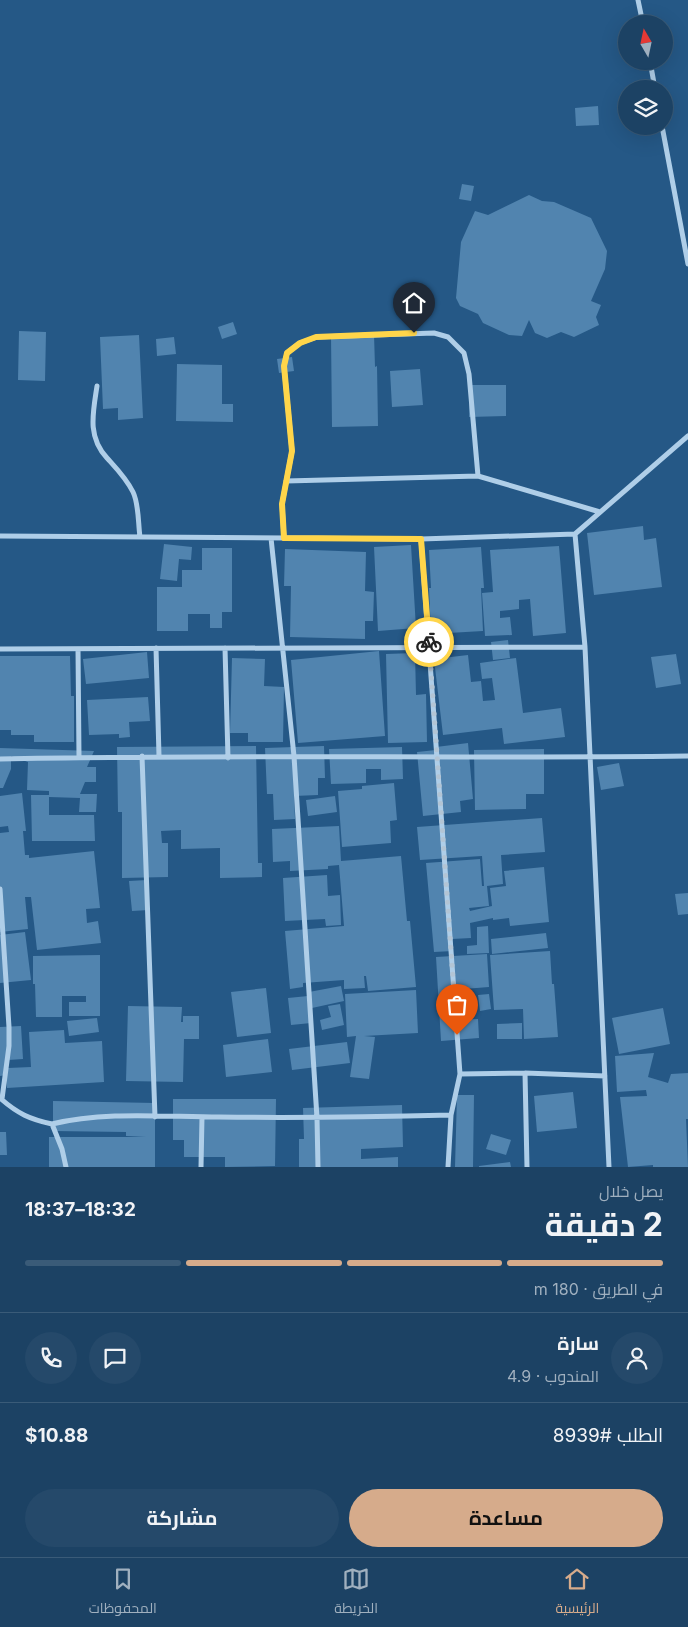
<!DOCTYPE html>
<html lang="ar">
<head>
<meta charset="utf-8">
<style>
  body { margin:0; font-family:Inter,Cairo,sans-serif; background:#25496a; color:#f1f3f6; direction:rtl; height:100vh; display:flex; flex-direction:column; font-size:19px; white-space:nowrap }
  * { box-sizing:border-box; margin:0 }
  p { font-size:16px; color:#a0b0bf }
  .icon { flex:none; width:28px; height:28px; fill:none; stroke:currentColor; stroke-width:2; stroke-linecap:round; stroke-linejoin:round }
  .map { position:relative; height:1167px; overflow:hidden; direction:ltr }
  .drawer { display:flex; flex-direction:column; background:#1c4264; flex:1 }
  .drawer>* { flex:none }
  .needle { width:32px; rotate:351deg }
  .controls { position:absolute; left:618px; top:15px; display:grid; gap:10px }
  .controls a { display:grid; place-items:center; width:55px; height:55px; border-radius:50%; background:#1c4264; box-shadow:0 5px 20px #0002,0 0 0 1px #3a5b78; font-size:25px }
  .pin { position:absolute; display:grid; place-items:center; width:42px; height:42px; color:#fff; margin:-51px -21px; border-radius:50% 50% 50% 0; rotate:-45deg; box-shadow:0 0 5px #0007 }
  .pin .icon { rotate:45deg }
  .courier { position:absolute; display:grid; place-items:center; width:50px; height:50px; margin:-25px; border:4px solid #ffd54a; border-radius:50%; background:#fff; color:#222; box-shadow:0 1px 6px #0007 }
  .summary em { font-style:normal; font-weight:700 }
  .summary div { display:flex; flex-direction:column-reverse }
  .summary { display:flex; align-items:center; justify-content:space-between; height:85px; padding:0 25px }
  h1 { font-size:32px; font-weight:700; line-height:38px }
  .bar { display:grid; grid-template-columns:repeat(4,1fr); gap:8px 5px; align-content:center; height:60px; padding:0 25px }
  .bar i { height:6px; border-radius:4px; background:#3a5b78 }
  .bar .active { background:#d6ab8b }
  .bar p { grid-column:span 4 }
  .line { display:flex; align-items:center; gap:12px; padding:0 25px; border-top:1px solid #3a5b78 }
  .line div { flex:1 }
  .round { display:grid; place-items:center; flex:none; width:52px; height:52px; border-radius:26px; background:#25496a }
  .action { display:flex; gap:10px; margin-top:auto; padding:10px 25px }
  .action a { flex:1; height:58px; border-radius:30px; background:#d6ab8b; color:#111; font-size:20px; font-weight:700; line-height:58px; text-align:center }
  .action a+a { background:#25496a; color:#f1f3f6 }
  .tab-bar { display:flex; justify-content:space-around; align-items:center; height:70px; border-top:1px solid #3a5b78; background:#1c4264; font-size:14px; color:#a0b0bf }
  .tab-bar a { display:grid; justify-items:center; gap:2px }
  .tab-bar .active { color:#d6ab8b }
  .map>svg:first-child { display:block }
</style>
</head>
<body>
<div class="map">
<svg width="688" height="1167" viewBox="0 0 688 1167">
  <rect width="100%" height="100%" fill="#255886"/>
  <path fill="#5184af" d="M598,106L599,125L576,126L575,108Z
    M462,184L474,186L471,201L459,199Z
    M529,195L542,201L554,202L591,218L607,251L605,269L591,301L601,305L596,317L599,325L574,337L561,332L547,338L535,333L529,320L522,336L509,335L483,323L478,314L460,306L456,298L461,242L475,211L488,215Z
    M233,322L237,334L222,339L218,327Z
    M19,331L46,332L45,381L18,380Z
    M374,334L375,367L377,366L378,426L332,427L331,335Z
    M139,335L143,418L118,420V408L103,409L100,337Z
    M174,337L176,354L157,356L156,339Z
    M292,357L294,371L279,373L277,359Z
    M177,364L222,365V404H233V422L176,421Z
    M420,369L423,405L392,407L390,371Z
    M469,385H506V416L469,417Z
    M643,526L644,540L656,538L662,587L594,595L587,533Z
    M164,544L192,547L191,560L179,559L177,581L160,579Z
    M411,545L416,628L378,631L374,547Z
    M559,546L566,633L533,636L530,599L519,600V609L500,611V618L510,617L512,635L485,636L482,593L493,592L490,550Z
    M481,547L484,588H481L483,631L431,634L429,588H431L429,550Z
    M202,548H232V612H222V628H210V614H188V631H157V587H182V570H202Z
    M285,549L366,552L365,591L374,592L373,621H365V639L290,637L291,586H284Z
    M508,640L510,658L493,660L491,642Z
    M379,651L385,736L298,743L291,660Z
    M147,652L149,678L86,684L83,659Z
    M415,653L416,695L426,694L427,742L388,743L386,654Z
    M676,654L681,684L656,688L651,657Z
    M468,655L471,682L481,681L483,701L495,700L492,678L482,679L480,663L516,658L523,713L561,708L565,737L504,744L502,728L443,735L434,659Z
    M0,656H70L71,696H74V742H34V735H11V730H0Z
    M232,658L265,659L264,686L284,687L283,742H248V733H230Z
    M148,697L150,721L129,722L130,737L119,738V734L89,735L87,700Z
    M468,743L473,799L460,801L461,812L423,816L417,752L436,750V747Z
    M256,746L258,863H262V877L220,878V848L181,849V830L161,831L162,843H168V877L122,878V812H118L117,747Z
    M324,746L325,778H318V795L294,796L295,819L274,820L273,794H267L265,748Z
    M402,747L403,779L381,780V769H366V783L331,784L329,749Z
    M0,748L94,751L87,767H96V782H85L80,794H97L96,812H79L80,798L49,797V815H94L95,841H32L31,795H49V791L27,790L28,762L11,756V769L3,788H0Z
    M544,749V794H526V809L475,810L474,750Z
    M619,763L624,786L601,790L597,767Z
    M394,783L397,820L390,821L391,843L342,847L338,791L362,789V786Z
    M22,793L26,831H23L25,855H29V858L94,851L100,908L86,909L87,923L98,921L101,943L37,950L31,897H25L28,929L0,932V833L9,832L8,826L0,827V796Z
    M335,796L337,812L308,816L306,800Z
    M542,818L545,852L501,855L503,884L487,886L489,906L469,908L470,911L492,906L490,888L506,886L504,871L544,867L549,922L510,926L509,918L493,920V918L470,923L471,938L452,939L453,951L434,952L426,863L480,859L482,886H484L482,856L420,860L417,827Z
    M339,826L341,861L401,856L407,921H410L416,987L368,991L366,976H364L365,988L344,989V980L303,983V987L290,989L285,931L344,926L339,865L328,866V869L290,871V861L273,862L272,829Z
    M327,875L328,896L340,895L341,925L326,926L325,919L285,921L283,878Z
    M147,880L149,910L132,911L129,881Z
    M688,893V914L678,915L675,894Z
    M488,926L489,953L467,954V946L477,945V927Z
    M25,932L31,980L0,983V935Z
    M546,933L548,948L492,954L491,939Z
    M550,951L552,984H554L558,1037L524,1039L523,1009L494,1010L490,955Z
    M487,954L489,987L451,990L453,1020L478,1019L479,1038L441,1041L436,957Z
    M100,955V1016H69V1002H86V996H62V1017H36L35,984H33V956Z
    M341,986L344,1001L312,1008L309,992Z
    M266,988L271,1033L237,1037L231,992Z
    M416,990L418,1033L364,1036L375,1037L369,1079L350,1077L356,1036L347,1037L345,994Z
    M489,994L491,1009L480,1011L478,995Z
    M308,996L311,1023L291,1025L288,998Z
    M340,1004L344,1025L322,1030L320,1020L331,1017L328,1006Z
    M128,1006L182,1007L181,1022H183V1016H199V1039H184L183,1082L126,1081Z
    M663,1008L670,1044L619,1054L612,1018Z
    M97,1018L99,1032L69,1036L67,1021Z
    M522,1023V1039H497V1024Z
    M21,1026L23,1059L8,1060V1068L31,1067L29,1032L64,1030L65,1043L102,1041L104,1082L7,1088L6,1075L0,1076V1027Z
    M268,1039L272,1072L226,1077L223,1045Z
    M347,1042L350,1063L292,1070L289,1049Z
    M654,1053L648,1077L668,1083L671,1074L688,1073V1119H686L688,1167H653V1165L628,1167L620,1097L647,1096L646,1090L617,1092L615,1056Z
    M573,1092L577,1128L537,1132L534,1096Z
    M457,1095H474L473,1167H455Z
    M173,1099H276L275,1166L225,1167V1157H184V1140H173Z
    M53,1101L155,1103V1167H49V1137H146L126,1136V1132L53,1131Z
    M402,1105L403,1147L361,1149V1159L398,1157V1167H299V1139H304L303,1108Z
    M0,1132H6L7,1155H0Z
    M491,1134L511,1140L506,1155L486,1149Z
    M510,1162L511,1167H479V1166Z"/>
  <g fill="none" stroke-linecap="round" stroke-linejoin="round">
    <path stroke="#afcee8" stroke-width="5" d="M638,0L643,24
      M650,61L655,89
      M662,126L688,264
      M97,386C93,413 87,436 107,458C117,469 126,478 133,492C139,504 138,523 140,537
      M286,481L478,476L600,512
      M575,534L688,436
      M0,536L421,539L575,534L585,647L609,1167
      M271,538L294,756L317,1118L318,1167
      M284,538L282,504L292,451L284,366L287,353L300,343L317,337L434,333L448,337L464,353L469,374L478,476
      M421,539L460,1074
      M156,648L159,756
      M225,648L228,758
      M0,649L585,647
      M78,649L79,757
      M142,756L155,1117
      M0,759C229,754 459,759 688,756
      M0,889L9,1027V1046L2,1099
      M525,1073L527,1167
      M0,1098C18,1114 30,1119 52,1124
      M66,1167L62,1149L52,1124C105,1111 165,1117 219,1117C296,1118 374,1117 451,1115
      M201,1167L202,1117
      M448,1167L451,1115L460,1074L525,1073L605,1076"/>
  </g>
  <g fill="none" stroke-linecap="round" stroke-linejoin="round">
    <path stroke="#b3c5d5" stroke-width="5" stroke-dasharray="0 9" d="M429,642L457,1035"/>
    <path stroke="#ffd54a" stroke-width="6" d="M414,333L316,337L300,343L287,353L284,366L292,451L282,504L284,538L421,539L429,642"/>
  </g>
</svg>
<div class="controls">
<a><svg class="needle" viewBox="-14 -14 28 28"><path d="M0-13l5 13h-10z" fill="#e53935"/><path d="M0 13l5-13h-10z" fill="#a0b0bf"/></svg></a>
<a><svg class="icon" aria-label="layers" viewBox="0 0 24 24"><path d="M12 4l9 5-9 5-9-5zM3 14l9 5 9-5"/></svg></a>
</div>
<div class="pin" style="left:457px;top:1035px;background:#ea580c"><svg class="icon" aria-label="bag" viewBox="0 0 24 24"><path d="M5 8h14l-1 12H6zM9 8a3 3 0 0 1 6 0"/></svg></div>
<div class="pin" style="left:414px;top:333px;background:#1f2937"><svg class="icon" aria-label="home" viewBox="0 0 24 24"><path d="M3 11l9-7 9 7M6 9v11h12V9"/></svg></div>
<div class="courier" style="left:429px;top:642px"><svg class="icon" aria-label="bike" viewBox="0 0 24 24"><circle cx="6" cy="16" r="4"/><circle cx="18" cy="16" r="4"/><path d="M6 16l4-8h5l3 8M10 8l3 8H6M13 5h3"/></svg></div>
</div>
<section class="drawer">
<div class="summary"><div><h1>2 دقيقة</h1><p>يصل خلال</p></div><em>18:32–18:37</em></div>
<div class="bar"><i class="active"></i><i class="active"></i><i class="active"></i><i></i><p>في الطريق · 180 m</p></div>
<div class="line" style="height:90px"><a class="round"><svg class="icon" aria-label="person" viewBox="0 0 24 24"><circle cx="12" cy="8" r="4"/><path d="M4 21q1-7 8-7t8 7"/></svg></a><div><b>سارة</b><p>المندوب · 4.9</p></div><a class="round"><svg class="icon" aria-label="chat" viewBox="0 0 24 24"><path d="M4 5h16v11H9l-5 4z"/></svg></a><a class="round"><svg class="icon" aria-label="phone" viewBox="0 0 24 24"><path d="M5 4h4l2 5-3 2q2 4 5 5l2-3 5 2v4C11 20 4 13 5 4z"/></svg></a></div>
<div class="line" style="height:65px"><div>الطلب #8939</div><b>$10.88</b></div>
<div class="action"><a>مساعدة</a><a>مشاركة</a></div>
</section>
<nav class="tab-bar">
<a class="active"><svg class="icon" aria-label="home" viewBox="0 0 24 24"><path d="M3 11l9-7 9 7M6 9v11h12V9"/></svg>الرئيسية</a>
<a><svg class="icon" aria-label="map" viewBox="0 0 24 24"><path d="M3 6l6-2 6 2 6-2v14l-6 2-6-2-6 2zM9 4v14M15 6v14"/></svg>الخريطة</a>
<a><svg class="icon" aria-label="saved" viewBox="0 0 24 24"><path d="M7 4h10v16l-5-4-5 4z"/></svg>المحفوظات</a>
</nav>
</body>
</html>
